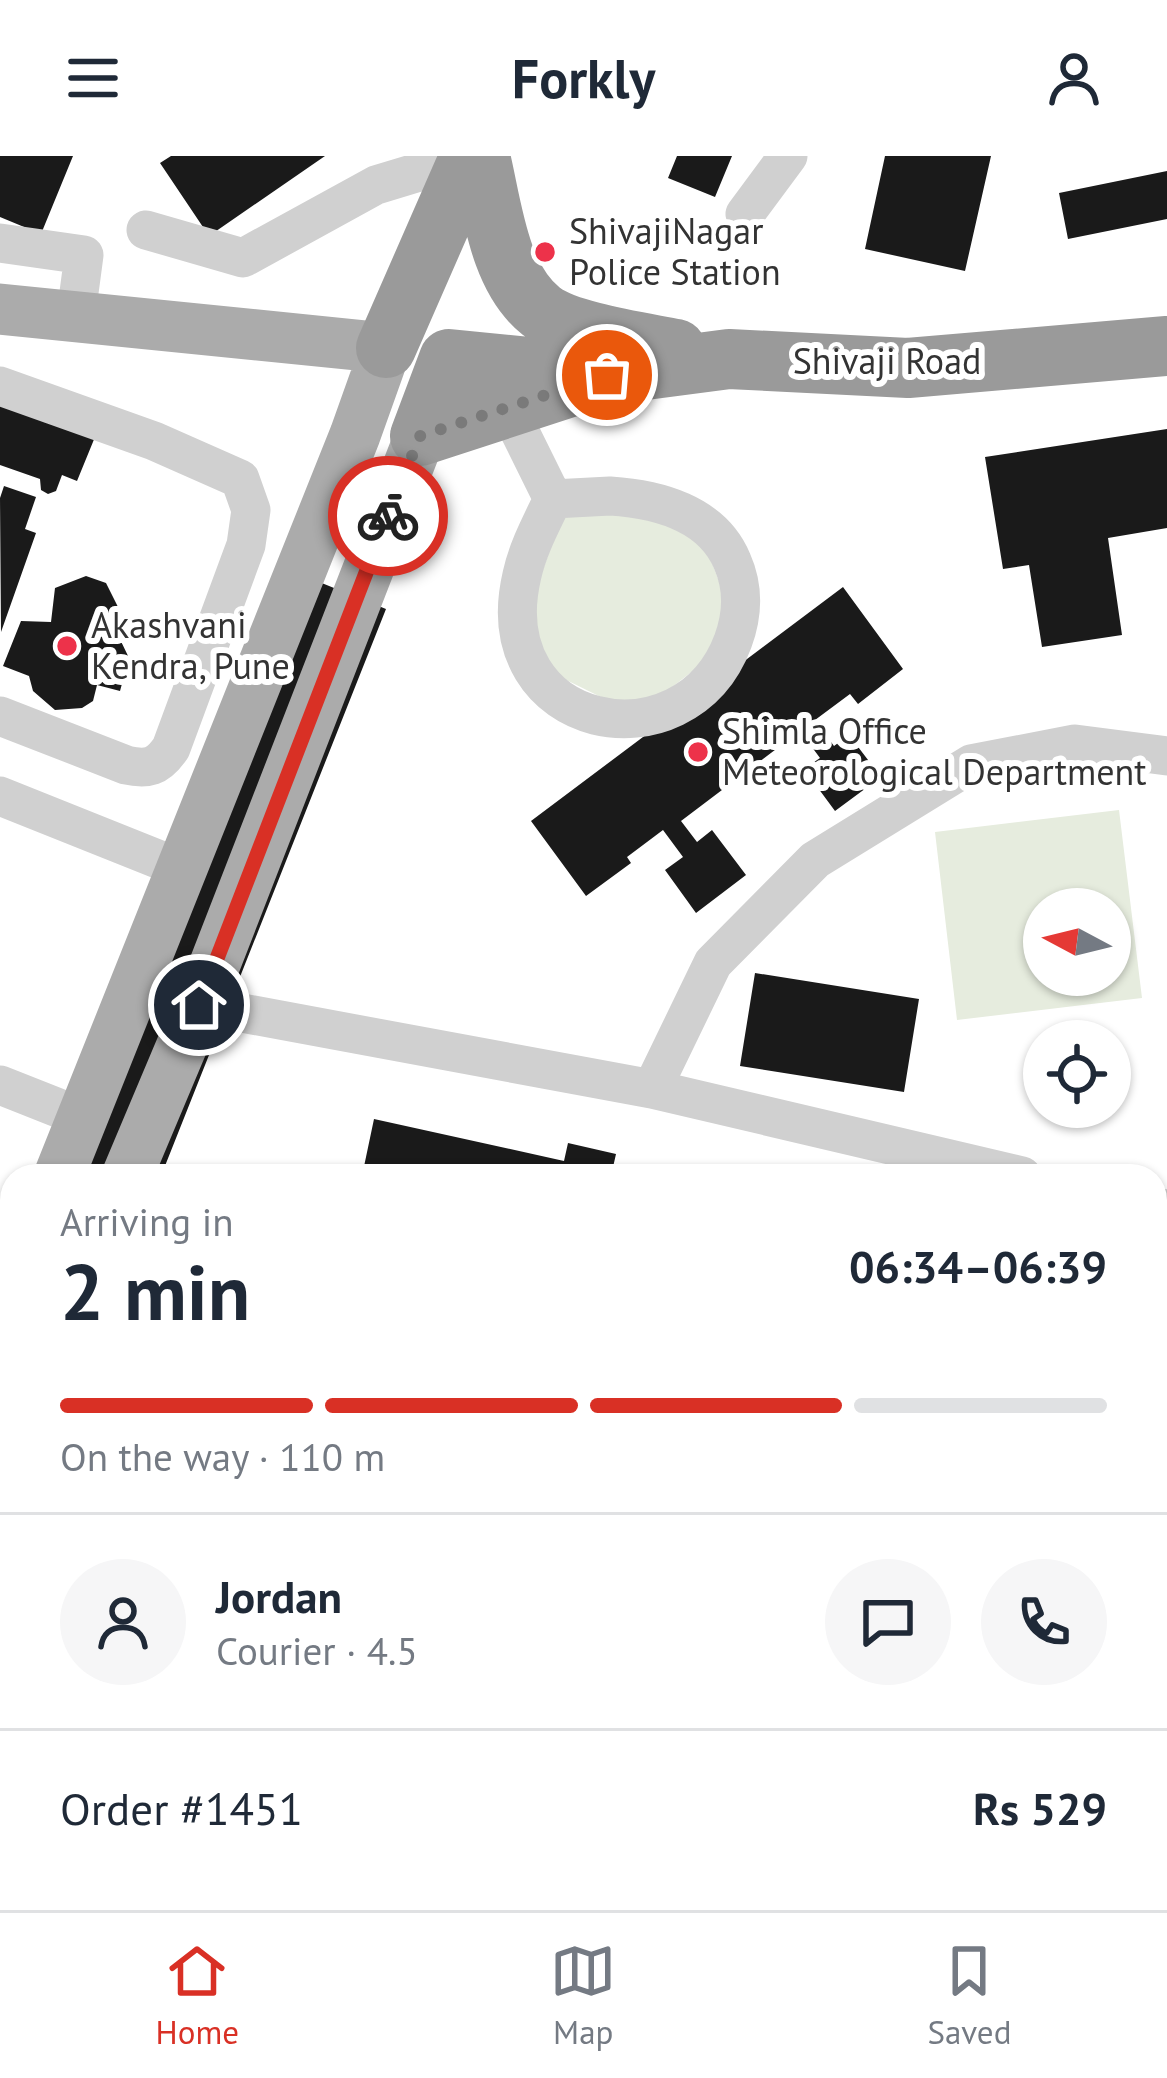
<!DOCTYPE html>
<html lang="en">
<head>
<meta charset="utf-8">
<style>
  body { margin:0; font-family:"PT Sans",sans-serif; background:#f6f6f7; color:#1f2937; height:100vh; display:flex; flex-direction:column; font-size:45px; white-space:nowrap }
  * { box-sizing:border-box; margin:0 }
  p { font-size:39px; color:#747a83 }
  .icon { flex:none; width:66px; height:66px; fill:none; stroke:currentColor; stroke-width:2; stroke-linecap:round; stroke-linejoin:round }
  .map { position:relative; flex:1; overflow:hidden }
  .drawer { position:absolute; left:0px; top:1008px; width:1167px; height:747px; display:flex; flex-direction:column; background:#fff; border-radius:36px 36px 0 0; box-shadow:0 3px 9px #0004 }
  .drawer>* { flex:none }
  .needle { width:78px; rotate:277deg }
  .fabs { position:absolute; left:1023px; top:732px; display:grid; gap:24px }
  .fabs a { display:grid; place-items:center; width:108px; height:108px; border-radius:50%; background:#fff; box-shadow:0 3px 9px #0004; font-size:60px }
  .pin { position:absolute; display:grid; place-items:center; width:102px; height:102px; color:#fff; margin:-51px; border:6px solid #fff; border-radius:50%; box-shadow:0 3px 12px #0007 }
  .courier { position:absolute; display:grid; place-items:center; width:120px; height:120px; margin:-60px; border:9px solid #d93025; border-radius:50%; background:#fff; color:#222; box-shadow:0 3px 15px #0007 }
  .overview em { font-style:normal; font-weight:700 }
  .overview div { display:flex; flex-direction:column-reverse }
  .overview { display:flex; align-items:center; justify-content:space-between; height:204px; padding:0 60px }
  h1 { font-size:78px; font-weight:700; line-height:90px }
  .bar { display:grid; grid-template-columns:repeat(4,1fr); gap:18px 12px; align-content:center; height:144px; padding:0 60px }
  .bar i { height:15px; border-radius:9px; background:#e0e1e3 }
  .bar .selected { background:#d93025 }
  .bar p { grid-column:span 4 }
  .line { display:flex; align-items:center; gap:30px; padding:0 60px; border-top:3px solid #e0e1e3 }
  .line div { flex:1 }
  .round { display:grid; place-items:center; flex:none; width:126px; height:126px; border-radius:63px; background:#f6f6f7 }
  header { display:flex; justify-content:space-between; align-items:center; height:156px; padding:0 60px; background:#fff; font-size:54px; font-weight:700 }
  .dock { display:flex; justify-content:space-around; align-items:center; height:168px; border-top:3px solid #e0e1e3; background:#fff; font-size:33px; color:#747a83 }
  .dock a { display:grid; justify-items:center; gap:6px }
  .dock .selected { color:#d93025 }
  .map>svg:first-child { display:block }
</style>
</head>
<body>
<header><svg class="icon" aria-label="menu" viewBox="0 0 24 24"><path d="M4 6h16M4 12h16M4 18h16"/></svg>Forkly<svg class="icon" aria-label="person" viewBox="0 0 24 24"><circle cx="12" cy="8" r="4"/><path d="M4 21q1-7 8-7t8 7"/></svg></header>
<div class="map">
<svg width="1167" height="1754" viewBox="0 0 1167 1754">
  <rect width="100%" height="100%" fill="#fff"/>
  <path fill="#e6ecde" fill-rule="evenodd" d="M563,357L658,361L705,389L727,446L712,500L658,542L611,546L552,517L533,473L532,445Z
    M1119,654L1142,842L957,864L935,676ZM1110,753V819H1044V753Z"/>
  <path fill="#1a1a1a" d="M0,0H73L41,78L0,61Z
    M171,0H325L209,80L160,7Z
    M677,0H732L715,41L668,22Z
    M885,0H991L965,115L865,93Z
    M1167,15V63L1068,83L1059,37Z
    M0,249L95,281L77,325L62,319L56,335L48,338L41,334L40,323L0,309Z
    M1167,273V372L1108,382L1122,479L1042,491L1029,409L1003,413L985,301Z
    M4,330L36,341L25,373L36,377L1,476L0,342Z
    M292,415L386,453L161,1020H52Z
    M86,420L106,427L123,461L117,477L129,502L120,535L97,529L93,545L82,552L55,554L33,535L29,520L3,510L21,465L51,466L55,432Z
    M843,431L903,513L858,548L850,538L815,564L834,590L849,579L881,621L835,655L804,613L820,602L800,575L681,665L697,686L712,674L746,719L696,757L665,714L683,701L663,674L627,701L631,707L586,740L531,665Z
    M755,817L919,843L904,936L740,910Z
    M374,963L564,1005L568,987L616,998L611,1020H362Z
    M1155,1197L1167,1202V1271L1155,1266Z
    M1155,1457L1167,1459V1522L1160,1571L1155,1570Z"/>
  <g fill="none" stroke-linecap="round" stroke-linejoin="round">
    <path stroke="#d0d0d0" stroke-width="39" d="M745,58L788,0
      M146,74L243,102L376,29L422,15L449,0
      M0,87L84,99L76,159
      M0,230L154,285L240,323L251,354L246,389L171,592C158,611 148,614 126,609L0,560
      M508,252L553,343
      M610,340C657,343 712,357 732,405C744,432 743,458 733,485C685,614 485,576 522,419C528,392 541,368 553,343Z
      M0,640L180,712
      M199,849L652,933L1022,1020
      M0,929L81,961
      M652,933L713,807L815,704L971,608L1075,588L1167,600
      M1155,1051L1167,1053
      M1155,1155L1167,1122
      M0,1433L12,1435
      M1163,1433L1167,1424
      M0,1737L12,1738
      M57,1743L164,1754"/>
    <path stroke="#ababab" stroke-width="51" d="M0,153L386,192L355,279L59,1020
      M127,1020L199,849L420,280
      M0,1176L12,1144
      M0,1345L12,1313"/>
    <path stroke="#9a9a9a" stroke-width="60" d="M480,0C492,49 498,121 541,155C568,176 641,186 676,193
      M386,192L470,0
      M420,280L607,219L729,203L908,212L1167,190
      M420,280L449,203L589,217"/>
  </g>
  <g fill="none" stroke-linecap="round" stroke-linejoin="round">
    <path stroke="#7a7a7a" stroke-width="12" stroke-dasharray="0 21.6" d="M388,360L420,280L607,219"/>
    <path stroke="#d93025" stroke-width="15" d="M199,849L388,360"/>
  </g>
  <g fill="#ed324a" stroke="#fff" stroke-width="4.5">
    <circle cx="545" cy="96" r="12"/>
    <circle cx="67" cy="490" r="12"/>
    <circle cx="698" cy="596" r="12"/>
  </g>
  <g text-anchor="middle" stroke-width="12" stroke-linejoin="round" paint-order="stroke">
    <g font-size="36" fill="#333" stroke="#fff" text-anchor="start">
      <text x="569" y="88">ShivajiNagar<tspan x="569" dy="41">Police Station</tspan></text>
      <text x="91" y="482">Akashvani<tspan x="91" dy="41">Kendra, Pune</tspan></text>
      <text x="722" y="588">Shimla Office<tspan x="722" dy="41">Meteorological Department</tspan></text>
    </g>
    <g font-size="36" fill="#333" stroke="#fff">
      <text x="887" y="218">Shivaji Road</text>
    </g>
  </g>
</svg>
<div class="fabs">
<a><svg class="needle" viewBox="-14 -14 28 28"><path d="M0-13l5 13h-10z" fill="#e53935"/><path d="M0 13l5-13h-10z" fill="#747a83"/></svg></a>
<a><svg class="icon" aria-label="locate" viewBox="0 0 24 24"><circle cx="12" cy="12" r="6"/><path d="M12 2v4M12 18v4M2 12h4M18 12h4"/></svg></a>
</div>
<div class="pin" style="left:607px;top:219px;background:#ea580c"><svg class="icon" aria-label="bag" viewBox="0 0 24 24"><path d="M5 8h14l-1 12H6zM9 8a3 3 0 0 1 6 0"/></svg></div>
<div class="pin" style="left:199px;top:849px;background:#1f2937"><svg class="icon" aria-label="home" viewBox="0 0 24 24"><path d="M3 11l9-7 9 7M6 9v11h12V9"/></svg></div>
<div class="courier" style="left:388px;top:360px"><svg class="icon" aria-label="bike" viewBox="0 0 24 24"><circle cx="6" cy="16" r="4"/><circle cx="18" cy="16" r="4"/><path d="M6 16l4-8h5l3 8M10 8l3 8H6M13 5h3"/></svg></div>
<section class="drawer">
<div class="overview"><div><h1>2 min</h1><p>Arriving in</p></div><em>06:34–06:39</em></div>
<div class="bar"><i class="selected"></i><i class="selected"></i><i class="selected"></i><i></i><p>On the way · 110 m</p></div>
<div class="line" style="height:216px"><a class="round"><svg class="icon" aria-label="person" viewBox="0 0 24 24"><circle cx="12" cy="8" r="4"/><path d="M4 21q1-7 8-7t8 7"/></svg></a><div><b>Jordan</b><p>Courier · 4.5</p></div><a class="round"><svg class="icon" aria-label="chat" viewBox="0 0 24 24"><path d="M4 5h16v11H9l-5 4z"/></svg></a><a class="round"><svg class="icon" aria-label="phone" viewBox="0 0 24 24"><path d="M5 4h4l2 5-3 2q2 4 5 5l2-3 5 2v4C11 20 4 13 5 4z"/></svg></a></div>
<div class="line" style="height:156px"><div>Order #1451</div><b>Rs 529</b></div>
</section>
</div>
<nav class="dock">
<a class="selected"><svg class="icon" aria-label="home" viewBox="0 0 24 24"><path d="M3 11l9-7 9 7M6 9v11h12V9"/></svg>Home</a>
<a><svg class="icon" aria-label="map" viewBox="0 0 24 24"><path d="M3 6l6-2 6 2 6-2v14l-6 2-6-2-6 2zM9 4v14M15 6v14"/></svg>Map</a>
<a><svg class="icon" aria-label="saved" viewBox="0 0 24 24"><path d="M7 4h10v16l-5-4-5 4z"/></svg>Saved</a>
</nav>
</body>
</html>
